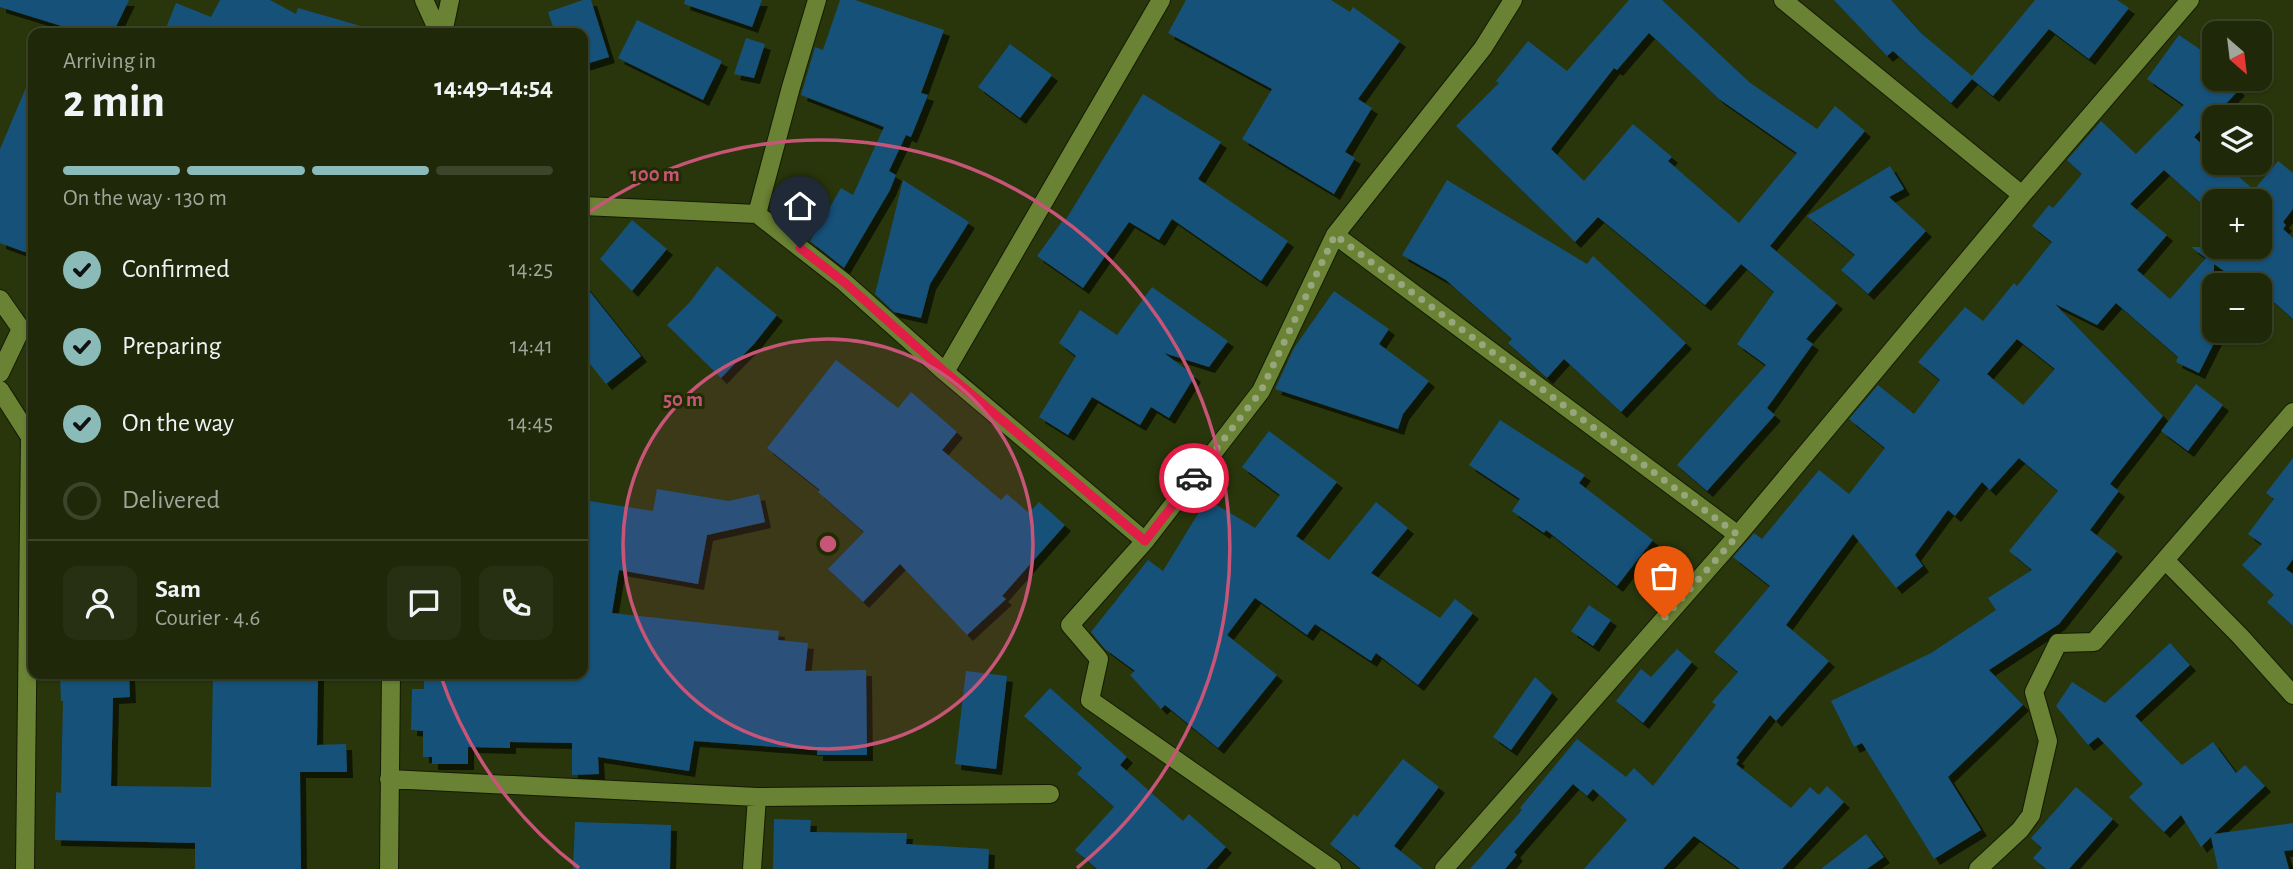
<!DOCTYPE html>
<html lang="en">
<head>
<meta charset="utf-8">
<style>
  body { margin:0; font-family:"Alegreya Sans",sans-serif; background:#273012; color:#f1f3f6; height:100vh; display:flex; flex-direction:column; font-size:26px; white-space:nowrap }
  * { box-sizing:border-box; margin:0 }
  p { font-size:23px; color:#a1a69c }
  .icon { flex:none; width:38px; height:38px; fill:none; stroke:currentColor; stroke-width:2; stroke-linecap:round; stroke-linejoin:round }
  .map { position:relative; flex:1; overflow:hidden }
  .side { position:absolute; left:28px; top:28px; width:560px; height:651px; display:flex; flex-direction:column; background:#1f2808; border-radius:14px; box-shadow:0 2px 5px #0004,0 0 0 2px #3c4429 }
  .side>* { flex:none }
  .needle { width:46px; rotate:152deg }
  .fabs { position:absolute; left:2202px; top:21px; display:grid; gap:14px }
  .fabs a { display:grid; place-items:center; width:70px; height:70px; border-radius:14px; background:#1f2808; box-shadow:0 2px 5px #0004,0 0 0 2px #3c4429; font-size:35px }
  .pin { position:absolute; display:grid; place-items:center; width:60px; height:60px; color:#fff; margin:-72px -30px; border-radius:50% 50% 50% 0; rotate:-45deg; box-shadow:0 0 7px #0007 }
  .pin .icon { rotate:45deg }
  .courier { position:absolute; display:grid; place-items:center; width:70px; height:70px; margin:-35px; border:5px solid #e11d48; border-radius:50%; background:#fff; color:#222; box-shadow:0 2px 9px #0007 }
  .head em { font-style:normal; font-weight:600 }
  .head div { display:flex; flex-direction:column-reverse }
  .head { display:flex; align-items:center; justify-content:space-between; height:119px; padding:0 35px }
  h1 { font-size:46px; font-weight:600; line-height:52px }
  .bar { display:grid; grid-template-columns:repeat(4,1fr); gap:10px 7px; align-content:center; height:84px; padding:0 35px }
  .bar i { height:9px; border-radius:5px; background:#3c4429 }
  .bar .on { background:#8bbbb9 }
  .bar p { grid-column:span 4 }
  .line { display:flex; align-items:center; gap:18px; padding:0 35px; border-top:2px solid #3c4429 }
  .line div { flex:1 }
  .round { display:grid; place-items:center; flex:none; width:74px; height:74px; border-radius:14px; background:#273012 }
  ol { padding:0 35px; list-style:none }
  li { display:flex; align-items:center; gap:21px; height:77px }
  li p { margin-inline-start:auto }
  li .icon { padding:7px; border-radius:50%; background:#8bbbb9; color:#111; stroke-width:4 }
  li:last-child { color:#a1a69c }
  li i { width:38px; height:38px; border:4px solid #3c4429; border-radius:50% }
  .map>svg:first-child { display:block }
</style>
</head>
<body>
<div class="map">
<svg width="2293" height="869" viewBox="0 0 2293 869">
  <defs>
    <filter id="shadow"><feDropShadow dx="6" dy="6" stdDeviation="0" flood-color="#0009"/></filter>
  </defs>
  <rect width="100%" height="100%" fill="#29360b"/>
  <path fill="#16517a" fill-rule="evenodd" filter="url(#shadow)" d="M0,0H129L113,33H84L0,7Z
    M220,0H270L296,14L298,8L364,27L363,33H164L176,3L211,17Z
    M583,0H591L609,57L583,65V33H555L548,12Z
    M685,0H762L752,27L684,4Z
    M840,0H855L944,30L921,93L928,95L911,137L906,135L889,171L896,175L890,190L844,268L810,241L841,188L853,195L884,127L801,95L815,47L823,50Z
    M1186,0H1331L1350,12L1353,7L1400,41L1358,99L1372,108L1345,152L1355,158L1334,194L1242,139L1272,89L1168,33Z
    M1629,0H1662L1749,82L1817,129L1835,106L1865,131L1770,246L1837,303L1806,339L1813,344L1767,408L1775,415L1707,491L1677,465L1766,365L1737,344L1774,292L1741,264L1705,305L1598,217L1575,242L1456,126L1499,83L1496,81L1528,41L1567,71ZM1649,33L1719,99L1797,153L1739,223L1668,161L1672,157L1633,124L1584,181L1551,149L1614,68L1617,70Z
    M1834,0H1891L1922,34L1972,76L2035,0H2117L2129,8L2089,59L2049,29L1993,96L1972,79L1951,103L1893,51L1887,56Z
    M637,20L722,61L703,100L618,58Z
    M2179,35L2214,59V79H2228L2239,90L2194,137L2214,155V163H2223L2254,190L2278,161L2293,173V209L2283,222L2286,225L2283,229L2293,238V319L2266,295L2261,301L2259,299V285H2244L2214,264V309L2201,324L2219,333L2199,373L2176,362L2178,357L2116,303L2097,325L2055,304L2163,416L2110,484L2119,491L2090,530L2117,551L2059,624L1989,670L2023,705L1948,777L1981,830L1934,859L1862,743L1854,747L1831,701L1931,653L1996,610L1988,598L2032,570L2009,551L2058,491L2019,458L1990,490L1982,482L1955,516L1948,510L1915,555L1923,566L1896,588L1853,534L1786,625L1829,661L1776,721L1770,715L1736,758L1739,760L1736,764L1791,808L1810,787L1819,795L1827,786L1844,802L1782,869H1740L1694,836L1663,869H1584L1627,820L1593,789L1587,796L1573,784L1514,852L1517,855L1505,869H1470L1522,810L1520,808L1577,739L1626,777L1634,768L1653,786L1716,705L1712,702L1738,672L1714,652L1770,586L1733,557L1754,533L1762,539L1819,470L1849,494L1885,448L1849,419L1878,385L1914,414L1940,380L1918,362L1965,307L1983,321L2014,283L2017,286L2052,242L2032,226L2049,205L2053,208L2082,174L2067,160L2101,121L2136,154L2184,105L2147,79ZM2164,170L2214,215V201H2259V247H2191L2206,258L2170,299L2137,270L2167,235L2130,204ZM2017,339L2055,369L2023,405L1987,374Z
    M746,38L765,44L754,78L734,74Z
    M1010,44L1052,75L1020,118L978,87Z
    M33,71V255L0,243V149Z
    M1143,94L1221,142L1198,179L1288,241L1261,281L1172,219L1159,240L1129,222L1083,288L1037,256L1063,220L1065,221Z
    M1890,166L1904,189L1889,197L1926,231L1868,294L1841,270L1855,255L1807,216Z
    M903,180L969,222L930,284L921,318L894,312L875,294Z
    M1447,180L1587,264L1593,256L1686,343L1621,412L1564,359L1547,378L1508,343L1512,339L1446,280L1402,255Z
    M632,220L667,249L632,291L600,259Z
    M717,266L777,315L754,344L721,378L667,325L690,302Z
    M583,283L641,356L606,384L583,355Z
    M1152,287L1228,341L1209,367L1164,353L1195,376L1169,418L1151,407L1140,425L1092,397L1068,435L1039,417L1076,356L1059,343L1080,310L1117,335Z
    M1334,291L1389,329L1379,344L1429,381L1403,414L1398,429L1275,389L1294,348Z
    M836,360L898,408L911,392L957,432L942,450L1001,500L1007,494L1029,513L1039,502L1065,525L1002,596L1006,599L967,635L900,564L863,602L828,569L864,532L818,492L820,490L767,448Z
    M2196,384L2223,405L2188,451L2161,431Z
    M1500,420L1585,475L1579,483L1653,540L1617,586L1546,530L1544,533L1512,511L1520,499L1469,465Z
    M1269,431L1337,482L1296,536L1329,560L1376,502L1408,528L1371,573L1440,618L1455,599L1473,613L1418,685L1376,653L1371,661L1315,624L1307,635L1255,598L1227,635L1277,675L1218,748L1165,705L1161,709L1130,675L1135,671L1105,649L1091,632L1148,560L1163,571L1207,499L1255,528L1280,495L1242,467Z
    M2293,458V559L2286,569L2293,574V626L2267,602L2274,595L2242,565L2262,544L2248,534L2274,499L2266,493Z
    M657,489L729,501L759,494L765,522L707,535L698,584L619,570L612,613L779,631L778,640L808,643L805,671L866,670L867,755H817V750L694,741L689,771L598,757L599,774L572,775V743L510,742V748L468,747V764H432V757H423V731L411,730L412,689H424V674H583V500L653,511Z
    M1589,605L1611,620L1593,646L1571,631Z
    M2170,643L2190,665L2135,716L2182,765L2213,742L2236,773L2245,765L2265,786L2214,834L2293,823V850L2284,851L2289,869H2218L2211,837L2201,847L2181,815L2164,832L2129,797L2143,784L2098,737L2088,745L2056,706L2072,682L2105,703Z
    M1677,649L1692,662L1643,723L1616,701L1641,669L1651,677Z
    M966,671L1007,676L996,769L955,764Z
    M60,674H129L130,697L113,698L111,786L211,787L213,674H318L317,745L346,744L347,772H300L301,869H195V843L55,840L56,792L61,793L63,701H61Z
    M1535,677L1552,693L1511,750L1493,737Z
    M1050,688L1127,757L1120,765L1183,821L1189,814L1226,847L1206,869H1097L1075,850L1114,807L1077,774L1082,768L1024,716Z
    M1403,759L1439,787L1394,846L1423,869H1361L1330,844L1354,814L1357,817Z
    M2076,787L2113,819L2069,869H2046L2033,858L2042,848L2031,838Z
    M774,819L811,820L810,832L907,833L906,844L989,849L988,869H773Z
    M575,822L671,825L670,869H573Z
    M1866,834L1884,857L1867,869H1821Z"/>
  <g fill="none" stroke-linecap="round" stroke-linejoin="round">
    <g stroke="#141b04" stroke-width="20">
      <path id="minor" d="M424,0L439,33
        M1783,0L2022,195
        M443,33L450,0
        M583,206L757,214L844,282L945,372L1145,541
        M757,214L791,87L817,0
        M1335,235L1738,535
        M0,299L21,329L0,373
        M945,372L1161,0
        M0,390L30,437L25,869
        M2166,561L2240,636L2293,695
        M389,779L757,797L1050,794
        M389,869L391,674
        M752,869L757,797
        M1332,869L1090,700L1099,659L1070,625L1145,541L1261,391L1335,235L1483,48L1513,0
        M1444,869L1738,535L2022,195L2190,0
        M1978,869L2020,830L2031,815L2048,741L2034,692L2058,643L2094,642L2293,412"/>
    </g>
    <use href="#minor" stroke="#6a8233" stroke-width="18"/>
  </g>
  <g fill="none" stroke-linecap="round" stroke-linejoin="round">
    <path stroke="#98a67d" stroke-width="7" stroke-dasharray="0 12.6" d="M1194,478L1261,391L1335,235L1738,535L1664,618"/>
    <path stroke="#e11d48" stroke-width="9" d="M800,248L844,282L945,372L1145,541L1194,478"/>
  </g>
  <circle cx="828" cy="544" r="205" fill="#c75578" fill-opacity=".12"/>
  <g fill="none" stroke="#c75578" stroke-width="3.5">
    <circle cx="828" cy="544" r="205"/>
    <path d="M579 868A409 409 0 0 1 440 674M585 215A409 409 0 0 1 1077 868"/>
  </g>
  <circle cx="828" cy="544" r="10" fill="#c75578" stroke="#202b01" stroke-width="3.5"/>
  <g font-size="21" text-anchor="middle" font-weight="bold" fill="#c75578" stroke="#202b01" stroke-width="6" stroke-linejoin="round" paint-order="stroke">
    <text x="655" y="181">100 m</text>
    <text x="683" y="406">50 m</text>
  </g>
</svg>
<div class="fabs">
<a><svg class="needle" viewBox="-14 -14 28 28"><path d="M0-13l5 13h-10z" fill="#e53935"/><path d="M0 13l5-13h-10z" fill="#a1a69c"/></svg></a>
<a><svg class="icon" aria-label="layers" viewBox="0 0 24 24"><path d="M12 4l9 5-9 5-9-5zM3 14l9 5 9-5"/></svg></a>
<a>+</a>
<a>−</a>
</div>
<div class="pin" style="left:1664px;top:618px;background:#ea580c"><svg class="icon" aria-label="bag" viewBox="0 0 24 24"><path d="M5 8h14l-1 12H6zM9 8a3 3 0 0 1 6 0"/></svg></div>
<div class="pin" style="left:800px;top:248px;background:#1f2937"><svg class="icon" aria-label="home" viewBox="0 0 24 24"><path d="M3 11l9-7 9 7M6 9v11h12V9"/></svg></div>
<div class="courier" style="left:1194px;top:478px"><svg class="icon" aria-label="car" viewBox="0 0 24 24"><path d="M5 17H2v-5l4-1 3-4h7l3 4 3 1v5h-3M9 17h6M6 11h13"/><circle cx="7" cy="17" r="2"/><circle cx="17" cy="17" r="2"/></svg></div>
<section class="side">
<div class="head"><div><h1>2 min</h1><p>Arriving in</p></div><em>14:49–14:54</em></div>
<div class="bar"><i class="on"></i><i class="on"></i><i class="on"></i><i></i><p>On the way · 130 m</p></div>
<ol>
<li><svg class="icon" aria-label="check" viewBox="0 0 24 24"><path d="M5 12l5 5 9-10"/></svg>Confirmed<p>14:25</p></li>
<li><svg class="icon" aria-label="check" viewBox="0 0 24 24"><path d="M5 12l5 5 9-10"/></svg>Preparing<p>14:41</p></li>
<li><svg class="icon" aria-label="check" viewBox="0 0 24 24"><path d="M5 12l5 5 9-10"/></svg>On the way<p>14:45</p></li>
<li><i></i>Delivered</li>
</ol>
<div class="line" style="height:126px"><a class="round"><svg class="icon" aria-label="person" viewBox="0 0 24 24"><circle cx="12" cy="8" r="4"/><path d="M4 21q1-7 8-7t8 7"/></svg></a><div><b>Sam</b><p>Courier · 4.6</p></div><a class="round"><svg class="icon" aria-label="chat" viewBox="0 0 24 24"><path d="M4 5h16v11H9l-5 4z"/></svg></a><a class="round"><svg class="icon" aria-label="phone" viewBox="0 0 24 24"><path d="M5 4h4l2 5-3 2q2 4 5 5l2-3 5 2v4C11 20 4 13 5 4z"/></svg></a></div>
</section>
</div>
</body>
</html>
